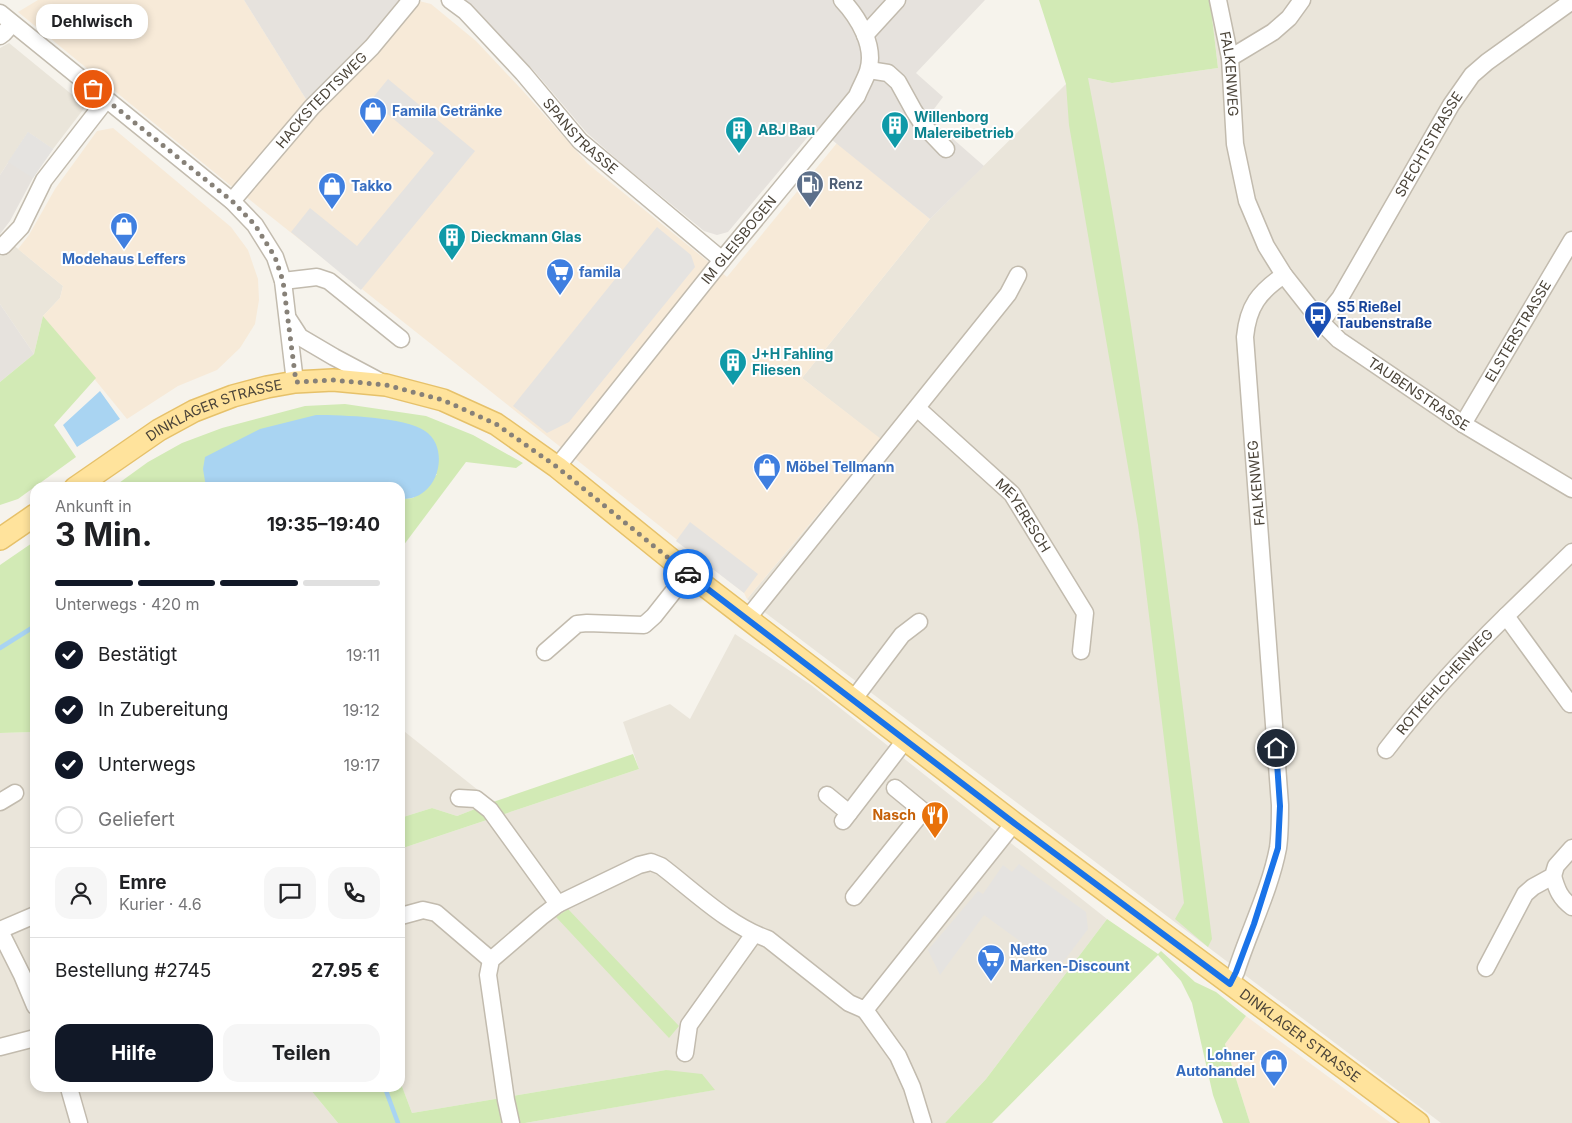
<!DOCTYPE html>
<html lang="de">
<head>
<meta charset="utf-8">
<style>
  body { margin:0; font-family:Inter,sans-serif; background:#f6f6f6; color:#202124; height:100vh; display:flex; flex-direction:column; font-size:19px; white-space:nowrap }
  * { box-sizing:border-box; margin:0 }
  p { font-size:16px; color:#757577 }
  .icon { flex:none; width:28px; height:28px; fill:none; stroke:currentColor; stroke-width:2; stroke-linecap:round; stroke-linejoin:round }
  .map { position:relative; flex:1; overflow:hidden }
  .panel { position:absolute; left:30px; top:482px; width:375px; height:610px; display:flex; flex-direction:column; background:#fff; border-radius:15px; box-shadow:0 2px 8px #0003 }
  .panel>* { flex:none }
  .pin { position:absolute; display:grid; place-items:center; width:42px; height:42px; color:#fff; margin:-21px; border:2px solid #fff; border-radius:50%; box-shadow:0 1px 5px #0007 }
  .courier { position:absolute; display:grid; place-items:center; width:50px; height:50px; margin:-25px; border:4px solid #1a73e8; border-radius:50%; background:#fff; color:#222; box-shadow:0 1px 6px #0007 }
  .bubble { position:absolute; height:35px; border-radius:15px; background:#fff; box-shadow:0 2px 8px #0003; font-size:16px; font-weight:700; line-height:35px; text-align:center }
  .headline em { font-style:normal; font-weight:700 }
  .headline div { display:flex; flex-direction:column-reverse }
  .headline { display:flex; align-items:center; justify-content:space-between; height:85px; padding:0 25px }
  h1 { font-size:32px; font-weight:700; line-height:38px }
  .bar { display:grid; grid-template-columns:repeat(4,1fr); gap:8px 5px; align-content:center; height:60px; padding:0 25px }
  .bar i { height:6px; border-radius:4px; background:#e0e0e0 }
  .bar .selected { background:#111827 }
  .bar p { grid-column:span 4 }
  .line { display:flex; align-items:center; gap:12px; padding:0 25px; border-top:1px solid #e0e0e0 }
  .line div { flex:1 }
  .round { display:grid; place-items:center; flex:none; width:52px; height:52px; border-radius:15px; background:#f6f6f6 }
  ol { padding:0 25px; list-style:none }
  li { display:flex; align-items:center; gap:15px; height:55px }
  li p { margin-inline-start:auto }
  li .icon { padding:5px; border-radius:50%; background:#111827; color:#fff; stroke-width:4 }
  li:last-child { color:#757577 }
  li i { width:28px; height:28px; border:2px solid #e0e0e0; border-radius:50% }
  .cta { display:flex; gap:10px; margin-top:auto; padding:10px 25px }
  .cta a { flex:1; height:58px; border-radius:15px; background:#111827; color:#fff; font-size:20px; font-weight:700; line-height:58px; text-align:center }
  .cta a+a { background:#f6f6f6; color:#202124 }
  .map>svg:first-child { display:block }
</style>
</head>
<body>
<div class="map">
<svg width="1572" height="1123" viewBox="0 0 1572 1123">
  <rect width="100%" height="100%" fill="#f6f3ec"/>
  <path fill="#eae5da" d="M1210,0H1572V1123H1441L747,599L881,440L802,378L930,219L1066,84L1088,78L1112,83L1218,68Z
    M9,43L86,106L53,149L28,132L0,175V48Z
    M0,234L63,286L60,298L43,316L34,354L0,304Z
    M735,634L811,685L1107,919L986,1079L945,1123H525L714,1090L666,1070L412,1113L400,1081V849L639,769L623,722L670,704L690,719Z
    M400,728L493,802L457,816L432,808L400,818Z
    M35,732V1088H309L338,1123H0V733Z"/>
  <path fill="#f7ead8" d="M38,0H244L309,104L236,190L18,12Z
    M419,1L431,4L476,41L523,91L588,164L727,277L837,143L930,219L802,378L881,439L747,599L744,593L245,196L317,114L376,54Z
    M113,128L231,227L248,250L258,279L259,300L255,324L240,348L217,370L178,386L127,419L43,316L60,298L63,286L18,249L29,235L55,189L97,131Z
    M1246,1016L1391,1123H1250L1225,1044Z"/>
  <path fill="#e6e2dd" d="M244,0H402L367,43L309,104Z
    M456,0H985L916,73L943,97L928,117L984,166L930,219L816,127L728,232L717,235L704,231L628,169L587,133L535,72L494,30Z
    M28,132L53,149L34,176L10,221L0,234V175Z
    M0,304L34,354L0,382Z"/>
  <path fill="#d2eab5" d="M1039,0H1210L1218,68L1112,83L1088,78C1144,362 1175,651 1212,939L1208,947L1175,919L1184,903L1138,525L1069,125L1066,84Z
    M43,316L96,378L54,425L76,457L18,499L0,505V382L34,354Z
    M345,404L426,416L473,435L523,463L516,468L466,462L400,550V499L413,498L437,474L204,485L206,487L112,488L148,462L182,443L222,428L305,406Z
    M35,541V732L0,733V565Z
    M633,754L639,769L400,849V818L432,808L457,816L493,802Z
    M568,909L679,1026L669,1038L556,917Z
    M1107,919L1158,954L1161,951L1195,982L1216,992L1246,1016L1225,1044L1250,1123H1223L1213,1095L1192,1003L1181,981L1158,955L992,1123H945L986,1079Z
    M666,1070L702,1074L715,1090L525,1123H338L309,1088H400V1081L412,1113Z"/>
  <path fill="#e5e3e0" d="M388,79L475,151L361,290L291,232L310,208L357,246L434,153L371,100Z
    M28,132L53,149L33,178L8,162Z
    M657,227L691,255L695,267L569,422L547,433L513,406Z
    M690,522L758,574L744,593L676,541Z
    M1019,864L1086,912L1088,929L1058,969L984,915L940,975L928,950L978,891L983,894L1003,865L1012,872Z"/>
  <path fill="#a9d4f2" d="M100,391L120,419L77,447L63,425Z
    M316,415C342,415 405,417 425,431C445,444 442,477 425,491C417,498 409,499 400,499V488L206,487L203,469L205,457L260,429Z"/>
  <g fill="none" stroke-linecap="round" stroke-linejoin="round">
    <path stroke="#a9d4f2" stroke-width="4.5" d="M0,648L35,626
      M385,1088L398,1123"/>
    <g stroke="#c2bbae" stroke-width="19">
      <g id="minor">
        <path id="s1" d="M450,0L465,11L523,73L580,141L722,260"/>
        <path id="s2" d="M1218,0L1230,58L1235,144L1247,201L1266,246L1284,275L1321,322L1339,340L1463,424L1572,489"/>
        <path d="M0,13L232,201L255,225L275,257L283,281L295,382"/>
        <path d="M865,35L897,0"/>
        <path d="M0,36L4,33L12,24"/>
        <path d="M1230,58L1273,32L1289,18L1302,0"/>
        <path d="M869,70L888,73L898,82L914,111L923,125L946,149"/>
        <path id="s3" d="M232,201L312,107L372,47L411,0"/>
        <path d="M3,246L21,227L44,180L106,100"/>
        <path d="M283,281L317,277L329,281L401,339"/>
        <path d="M289,320L300,337L334,357L381,382"/>
        <path id="s4" d="M1321,322L1340,298L1451,105L1472,75L1487,62L1572,1"/>
        <path id="s5" d="M917,408L1012,494L1085,613L1081,651"/>
        <path id="s6" d="M1463,424L1572,240"/>
        <path id="s7" d="M557,467L722,260L857,96C860,88 865,80 868,71C876,46 858,17 842,0"/>
        <path d="M747,619L1008,294L1018,275"/>
        <path d="M545,652L577,624L587,623L644,625L654,616L688,573"/>
        <path d="M853,700L902,635L919,622"/>
        <path d="M1570,704L1506,616L1572,552"/>
        <path id="s8" d="M1386,750C1423,702 1463,658 1506,616"/>
        <path d="M827,795L849,813"/>
        <path d="M459,798L476,799L490,810L558,904"/>
        <path d="M0,802L15,793"/>
        <path d="M843,821L906,739"/>
        <path d="M1553,876C1557,890 1560,898 1572,907"/>
        <path d="M854,897L923,811L895,788"/>
        <path d="M401,916L423,910L436,913L491,960"/>
        <path d="M0,930L35,915"/>
        <path d="M0,931L22,975L35,1006"/>
        <path d="M1486,968L1525,894L1533,887L1553,876L1556,866L1572,848"/>
        <path d="M1230,984L1236,972C1249,931 1270,890 1278,848C1280,834 1280,820 1280,805L1245,337C1248,306 1259,292 1284,275"/>
        <path d="M865,1010L898,1056L912,1087L923,1123"/>
        <path d="M0,1047L35,1038"/>
        <path d="M685,1053L689,1025L754,934"/>
        <path d="M69,1088L79,1123"/>
        <path d="M511,1123L506,1100L488,975L491,960L541,917L558,904L639,865L651,862L661,866C694,891 728,925 768,939L849,1003L865,1010L1014,823"/>
      </g>
    </g>
    <g stroke="#e6c16a" stroke-width="24">
      <g id="major">
        <path id="s9" d="M75,488L159,430L194,411L233,396L267,387L295,382L333,380L386,385L443,400L496,424L557,467L688,573L1014,823L1418,1123"/>
        <path d="M0,539L35,515"/>
      </g>
    </g>
    <use href="#minor" stroke="#fff" stroke-width="16"/>
    <use href="#major" stroke="#ffe39c" stroke-width="21"/>
  </g>
  <g fill="none" stroke-linecap="round" stroke-linejoin="round">
    <path stroke="#878178" stroke-width="5" stroke-dasharray="0 9" d="M93,89L232,201L255,225L275,257L283,281L296,382L333,380L386,385L443,400L496,424L557,467L688,574"/>
    <path stroke="#1a73e8" stroke-width="6" d="M688,574L1014,823L1230,984L1236,972L1254,924L1278,848L1280,806L1276,748"/>
  </g>
  <defs>
    <g id="shop-pin" transform="scale(1.4375)"><path d="M0 17L-7.5 6A9.5 9.5 0 1 1 7.5 6Z" fill="#3f7fe0" stroke="#fff"/><path d="M-5-2.5h2.3a2.7 3.5 0 0 1 5.4 0H5L5.5 6h-11ZM-1.5-2.5h3a1.5 2.3 0 0 0-3 0Z" fill="#fff"/></g>
    <g id="building-pin" transform="scale(1.4375)"><path d="M0 17L-7.5 6A9.5 9.5 0 1 1 7.5 6Z" fill="#0f9aa8" stroke="#fff"/><path d="M-4-6H4V6H1V3H-1V6H-4ZM-2.5-4.3h1.7v1.8h-1.7ZM.8-4.3h1.7v1.8H.8ZM-2.5-1h1.7V.8h-1.7ZM.8-1h1.7V.8H.8Z" fill="#fff"/></g>
    <g id="fuel-pin" transform="scale(1.4375)"><path d="M0 17L-7.5 6A9.5 9.5 0 1 1 7.5 6Z" fill="#5c6f8a" stroke="#fff"/><path d="M-5.5-6h7V0h2V4h1.3V-2.5L3-4.5l.8-.8L6-3V5H2.5V1h-1V6h-7ZM-4.2-4.7v3.2H.2V-4.7Z" fill="#fff"/></g>
    <g id="supermarket-pin" transform="scale(1.4375)"><path d="M0 17L-7.5 6A9.5 9.5 0 1 1 7.5 6Z" fill="#3f7fe0" stroke="#fff"/><path d="M-6-5.5h2.5l.6 2H6L4.5 2H-2.5L-4.4-4H-6ZM-1.5 3.2a1.3 1.3 0 1 0 .1 0ZM3 3.2a1.3 1.3 0 1 0 .1 0Z" fill="#fff"/></g>
    <g id="bus-pin" transform="scale(1.4375)"><path d="M0 17L-7.5 6A9.5 9.5 0 1 1 7.5 6Z" fill="#1a4fb4" stroke="#fff"/><path d="M-5-6H5V4H4V6H2V4H-2V6H-4V4H-5ZM-3.5-4V0h7V-4ZM-3.5 1.2v1.5H-2V1.2ZM2 1.2v1.5H3.5V1.2Z" fill="#fff"/></g>
    <g id="restaurant-pin" transform="scale(1.4375)"><path d="M0 17L-7.5 6A9.5 9.5 0 1 1 7.5 6Z" fill="#e8710a" stroke="#fff"/><path d="M-5-6h1v4h1v-4h1v4h1v-4h1v5L-1.5 .5V6h-2V.5L-5-1ZM5-6V6H3V1.5H1.5Q1.5-4 5-6Z" fill="#fff"/></g>
  </defs>
  <g fill-rule="evenodd">
    <use href="#shop-pin" x="373" y="111"/>
    <use href="#building-pin" x="895" y="125"/>
    <use href="#building-pin" x="739" y="130"/>
    <use href="#fuel-pin" x="810" y="184"/>
    <use href="#shop-pin" x="332" y="186"/>
    <use href="#shop-pin" x="124" y="226"/>
    <use href="#building-pin" x="452" y="237"/>
    <use href="#supermarket-pin" x="560" y="272"/>
    <use href="#bus-pin" x="1318" y="315"/>
    <use href="#building-pin" x="733" y="362"/>
    <use href="#shop-pin" x="767" y="467"/>
    <use href="#restaurant-pin" x="935" y="815"/>
    <use href="#supermarket-pin" x="991" y="958"/>
    <use href="#shop-pin" x="1274" y="1063"/>
  </g>
  <g text-anchor="middle" stroke-width="4" stroke-linejoin="round" paint-order="stroke">
    <g font-size="14" fill="#4b4439" stroke="#fff">
      <text dy="5" stroke="none"><textPath href="#s2" startOffset="75">FALKENWEG</textPath></text>
      <text dy="5" stroke="none"><textPath href="#s3" startOffset="135">HACKSTEDTSWEG</textPath></text>
      <text dy="5" stroke="none"><textPath href="#s1" startOffset="189">SPANSTRASSE</textPath></text>
      <text dy="5" stroke="none"><textPath href="#s4" startOffset="208">SPECHTSTRASSE</textPath></text>
      <text dy="5" stroke="none"><textPath href="#s7" startOffset="291">IM GLEISBOGEN</textPath></text>
      <text dy="5" stroke="none"><textPath href="#s6" startOffset="108">ELSTERSTRASSE</textPath></text>
      <text dy="5" stroke="none"><textPath href="#s2" startOffset="468">TAUBENSTRASSE</textPath></text>
      <text dy="5" stroke="none"><textPath href="#s9" startOffset="161">DINKLAGER STRASSE</textPath></text>
      <text transform="translate(1256 483) rotate(-95)" y="5">FALKENWEG</text>
      <text dy="5" stroke="none"><textPath href="#s5" startOffset="152">MEYERESCH</textPath></text>
      <text dy="5" stroke="none"><textPath href="#s8" startOffset="90">ROTKEHLCHENWEG</textPath></text>
      <text dy="5" stroke="none"><textPath href="#s9" startOffset="1466">DINKLAGER STRASSE</textPath></text>
    </g>
    <g font-size="14" font-weight="bold" fill="#366cbe" stroke="#fff" text-anchor="start">
      <text x="392" y="116">Famila Getränke</text>
      <text x="351" y="191">Takko</text>
      <text x="124" y="264" text-anchor="middle">Modehaus Leffers</text>
      <text x="579" y="277">famila</text>
      <text x="786" y="472">Möbel Tellmann</text>
      <text x="1010" y="955">Netto<tspan x="1010" dy="16">Marken-Discount</tspan></text>
      <text x="1255" y="1060" text-anchor="end">Lohner<tspan x="1255" dy="16">Autohandel</tspan></text>
    </g>
    <g font-size="14" font-weight="bold" fill="#0d838f" stroke="#fff" text-anchor="start">
      <text x="914" y="122">Willenborg<tspan x="914" dy="16">Malereibetrieb</tspan></text>
      <text x="758" y="135">ABJ Bau</text>
      <text x="471" y="242">Dieckmann Glas</text>
      <text x="752" y="359">J+H Fahling<tspan x="752" dy="16">Fliesen</tspan></text>
    </g>
    <g font-size="14" font-weight="bold" fill="#4e5e75" stroke="#fff" text-anchor="start">
      <text x="829" y="189">Renz</text>
    </g>
    <g font-size="14" font-weight="bold" fill="#164399" stroke="#fff" text-anchor="start">
      <text x="1337" y="312">S5 Rießel<tspan x="1337" dy="16">Taubenstraße</tspan></text>
    </g>
    <g font-size="14" font-weight="bold" fill="#c56008" stroke="#fff" text-anchor="end">
      <text x="916" y="820">Nasch</text>
    </g>
  </g>
</svg>
<div class="pin" style="left:93px;top:89px;background:#ea580c"><svg class="icon" aria-label="bag" viewBox="0 0 24 24"><path d="M5 8h14l-1 12H6zM9 8a3 3 0 0 1 6 0"/></svg></div>
<div class="pin" style="left:1276px;top:748px;background:#1f2937"><svg class="icon" aria-label="home" viewBox="0 0 24 24"><path d="M3 11l9-7 9 7M6 9v11h12V9"/></svg></div>
<div class="courier" style="left:688px;top:574px"><svg class="icon" aria-label="car" viewBox="0 0 24 24"><path d="M5 17H2v-5l4-1 3-4h7l3 4 3 1v5h-3M9 17h6M6 11h13"/><circle cx="7" cy="17" r="2"/><circle cx="17" cy="17" r="2"/></svg></div>
<div class="bubble" style="left:36px;top:4px;width:112px">Dehlwisch</div>
<section class="panel">
<div class="headline"><div><h1>3 Min.</h1><p>Ankunft in</p></div><em>19:35–19:40</em></div>
<div class="bar"><i class="selected"></i><i class="selected"></i><i class="selected"></i><i></i><p>Unterwegs · 420 m</p></div>
<ol>
<li><svg class="icon" aria-label="check" viewBox="0 0 24 24"><path d="M5 12l5 5 9-10"/></svg>Bestätigt<p>19:11</p></li>
<li><svg class="icon" aria-label="check" viewBox="0 0 24 24"><path d="M5 12l5 5 9-10"/></svg>In Zubereitung<p>19:12</p></li>
<li><svg class="icon" aria-label="check" viewBox="0 0 24 24"><path d="M5 12l5 5 9-10"/></svg>Unterwegs<p>19:17</p></li>
<li><i></i>Geliefert</li>
</ol>
<div class="line" style="height:90px"><a class="round"><svg class="icon" aria-label="person" viewBox="0 0 24 24"><circle cx="12" cy="8" r="4"/><path d="M4 21q1-7 8-7t8 7"/></svg></a><div><b>Emre</b><p>Kurier · 4.6</p></div><a class="round"><svg class="icon" aria-label="chat" viewBox="0 0 24 24"><path d="M4 5h16v11H9l-5 4z"/></svg></a><a class="round"><svg class="icon" aria-label="phone" viewBox="0 0 24 24"><path d="M5 4h4l2 5-3 2q2 4 5 5l2-3 5 2v4C11 20 4 13 5 4z"/></svg></a></div>
<div class="line" style="height:65px"><div>Bestellung #2745</div><b>27.95 €</b></div>
<div class="cta"><a>Hilfe</a><a>Teilen</a></div>
</section>
</div>
</body>
</html>
